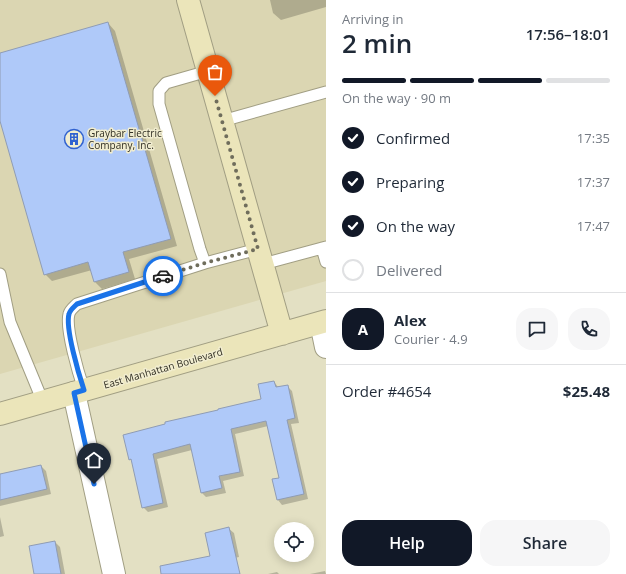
<!DOCTYPE html>
<html lang="en">
<head>
<meta charset="utf-8">
<style>
  body { margin:0; font-family:"Open Sans",sans-serif; background:#f6f6f7; color:#1f2937; height:100vh; display:flex; flex-direction:column; font-size:15px; white-space:nowrap }
  * { box-sizing:border-box; margin:0 }
  p { font-size:13px; color:#747a83 }
  .icon { flex:none; width:22px; height:22px; fill:none; stroke:currentColor; stroke-width:2; stroke-linecap:round; stroke-linejoin:round }
  .map { position:relative; flex:1; overflow:hidden }
  .drawer { display:flex; flex-direction:column; background:#fff; width:300px }
  .drawer>* { flex:none }
  .controls { position:absolute; left:274px; top:522px; display:grid; gap:8px }
  .controls a { display:grid; place-items:center; width:40px; height:40px; border-radius:50%; background:#fff; box-shadow:0 2px 10px #0003; font-size:20px }
  .pin { position:absolute; display:grid; place-items:center; width:34px; height:34px; color:#fff; margin:-41px -17px; border-radius:50% 50% 50% 0; rotate:-45deg; box-shadow:0 0 4px #0007 }
  .pin .icon { rotate:45deg }
  .courier { position:absolute; display:grid; place-items:center; width:40px; height:40px; margin:-20px; border:3px solid #1a73e8; border-radius:50%; background:#fff; color:#222; box-shadow:0 1px 5px #0007 }
  .summary em { font-style:normal; font-weight:600 }
  .summary div { display:flex; flex-direction:column-reverse }
  .summary { display:flex; align-items:center; justify-content:space-between; height:68px; padding:0 16px }
  h1 { font-size:26px; font-weight:600; line-height:30px }
  .bar { display:grid; grid-template-columns:repeat(4,1fr); gap:6px 4px; align-content:center; height:48px; padding:0 16px }
  .bar i { height:5px; border-radius:3px; background:#e0e1e3 }
  .bar .selected { background:#111827 }
  .bar p { grid-column:span 4 }
  .line { display:flex; align-items:center; gap:10px; padding:0 16px; border-top:1px solid #e0e1e3 }
  .line div { flex:1 }
  .round { display:grid; place-items:center; flex:none; width:42px; height:42px; border-radius:16px; background:#f6f6f7 }
  ol { padding:0 16px; list-style:none }
  li { display:flex; align-items:center; gap:12px; height:44px }
  li p { margin-inline-start:auto }
  li .icon { padding:4px; border-radius:50%; background:#111827; color:#fff; stroke-width:4 }
  li:last-child { color:#747a83 }
  li i { width:22px; height:22px; border:2px solid #e0e1e3; border-radius:50% }
  .action { display:flex; gap:8px; margin-top:auto; padding:8px 16px }
  .action a { flex:1; height:46px; border-radius:16px; background:#111827; color:#fff; font-size:16px; font-weight:600; line-height:46px; text-align:center }
  .action a+a { background:#f6f6f7; color:#1f2937 }
  main { display:flex; flex:1; min-height:0 }
  .map>svg:first-child { display:block }
</style>
</head>
<body>
<main>
<div class="map">
<svg width="326" height="574" viewBox="0 0 326 574">
  <rect width="100%" height="100%" fill="#e3e0c3"/>
  <path fill="#dbd6b2" d="M0,0H326V281L0,374Z"/>
  <path fill="#0003" d="M270,0H326V7L281,20L273,13Z
    M108,23L115,31L177,246L129,259L135,279L102,289L95,282L92,270L52,281L45,274L0,118V54Z
    M274,382L279,388L287,386L292,391L299,423L291,424L308,499L282,505L278,500L280,478L268,426L235,434L244,476L223,481L226,493L206,497L201,492L192,450L157,459L168,507L148,512L143,507L133,462L130,459L262,400Z
    M41,466L46,471L51,494L0,506V475Z
    M0,517L4,536L0,537Z
    M228,528L234,533L239,557L217,562Z
    M55,542L60,547L65,574H35Z
    M325,571L326,574H310Z
    M277,572L279,574H268Z"/>
  <path fill="#afc9f9" stroke="#8f9cb4" d="M108,22L171,239L123,252L129,272L94,282L88,262L44,275L0,121V53Z
    M274,381L276,387L288,385L295,418L287,420L304,494L277,500L272,479L279,478L266,421L231,429L240,472L219,476L222,488L201,493L190,444L153,454L163,503L142,508L131,459L129,460L123,435L165,424V422L218,410V409L261,399L258,384Z
    M41,465L47,489L0,500V474Z
    M229,527L240,574H161L160,566L210,556L205,533Z
    M55,541L61,574H34L29,546Z"/>
  <g fill="none" stroke-linecap="round" stroke-linejoin="round">
    <g stroke="#a19e83" stroke-width="13">
      <path id="lane" d="M208,71L166,83L159,91V104L200,249L205,263L258,249
        M222,121L326,92
        M322,248L326,262
        M263,264L326,247
        M0,274L10,322L43,402
        M84,390C79,375 65,328 69,314C70,310 74,307 77,304L205,263"/>
    </g>
    <g stroke="#a19e83" stroke-width="24">
      <path id="street" d="M321,323L326,347
        M74,393L114,574"/>
    </g>
    <g stroke="#a19e83" stroke-width="24">
      <path id="secondary" d="M188,0L282,334
        M0,414L326,321"/>
    </g>
    <use href="#lane" stroke="#fff" stroke-width="11"/>
    <use href="#street" stroke="#fff" stroke-width="22"/>
    <use href="#secondary" stroke="#ebe5ba" stroke-width="22"/>
  </g>
  <g fill="none" stroke-linecap="round" stroke-linejoin="round">
    <path stroke="#6f6d5c" stroke-width="4" stroke-dasharray="0 7.2" d="M163,276L205,263L258,249L215,96"/>
    <path stroke="#1a73e8" stroke-width="5" d="M94,484L74,393L84,390C79,375 65,328 69,314C70,310 74,307 77,304L163,276"/>
  </g>
  <defs>
    <g id="building-ring" transform="scale(1)"><circle r="9.5" fill="#f1edd0" stroke="#2f61d0" stroke-width="1.5"/><path d="M-4-6H4V6H1V3H-1V6H-4ZM-2.5-4.3h1.7v1.8h-1.7ZM.8-4.3h1.7v1.8H.8ZM-2.5-1h1.7V.8h-1.7ZM.8-1h1.7V.8H.8Z" fill="#2f61d0"/></g>
  </defs>
  <g fill-rule="evenodd">
    <use href="#building-ring" x="74" y="139"/>
  </g>
  <g text-anchor="middle" stroke-width="3" stroke-linejoin="round" paint-order="stroke">
    <g font-size="10" fill="#312f24" stroke="#f1edd0" text-anchor="start">
      <text x="88" y="137">Graybar Electric<tspan x="88" dy="12">Company, Inc.</tspan></text>
    </g>
    <g font-size="10" fill="#312f24" stroke="#f1edd0">
      <text transform="translate(163 368) rotate(-16)" y="4">East Manhattan Boulevard</text>
    </g>
  </g>
</svg>
<div class="controls">
<a><svg class="icon" aria-label="locate" viewBox="0 0 24 24"><circle cx="12" cy="12" r="6"/><path d="M12 2v4M12 18v4M2 12h4M18 12h4"/></svg></a>
</div>
<div class="pin" style="left:215px;top:96px;background:#ea580c"><svg class="icon" aria-label="bag" viewBox="0 0 24 24"><path d="M5 8h14l-1 12H6zM9 8a3 3 0 0 1 6 0"/></svg></div>
<div class="pin" style="left:94px;top:484px;background:#1f2937"><svg class="icon" aria-label="home" viewBox="0 0 24 24"><path d="M3 11l9-7 9 7M6 9v11h12V9"/></svg></div>
<div class="courier" style="left:163px;top:276px"><svg class="icon" aria-label="car" viewBox="0 0 24 24"><path d="M5 17H2v-5l4-1 3-4h7l3 4 3 1v5h-3M9 17h6M6 11h13"/><circle cx="7" cy="17" r="2"/><circle cx="17" cy="17" r="2"/></svg></div>
</div>
<section class="drawer">
<div class="summary"><div><h1>2 min</h1><p>Arriving in</p></div><em>17:56–18:01</em></div>
<div class="bar"><i class="selected"></i><i class="selected"></i><i class="selected"></i><i></i><p>On the way · 90 m</p></div>
<ol>
<li><svg class="icon" aria-label="check" viewBox="0 0 24 24"><path d="M5 12l5 5 9-10"/></svg>Confirmed<p>17:35</p></li>
<li><svg class="icon" aria-label="check" viewBox="0 0 24 24"><path d="M5 12l5 5 9-10"/></svg>Preparing<p>17:37</p></li>
<li><svg class="icon" aria-label="check" viewBox="0 0 24 24"><path d="M5 12l5 5 9-10"/></svg>On the way<p>17:47</p></li>
<li><i></i>Delivered</li>
</ol>
<div class="line" style="height:72px"><b class="round" style="background:#111827;color:#fff">A</b><div><b>Alex</b><p>Courier · 4.9</p></div><a class="round"><svg class="icon" aria-label="chat" viewBox="0 0 24 24"><path d="M4 5h16v11H9l-5 4z"/></svg></a><a class="round"><svg class="icon" aria-label="phone" viewBox="0 0 24 24"><path d="M5 4h4l2 5-3 2q2 4 5 5l2-3 5 2v4C11 20 4 13 5 4z"/></svg></a></div>
<div class="line" style="height:52px"><div>Order #4654</div><b>$25.48</b></div>
<div class="action"><a>Help</a><a>Share</a></div>
</section>
</main>
</body>
</html>
